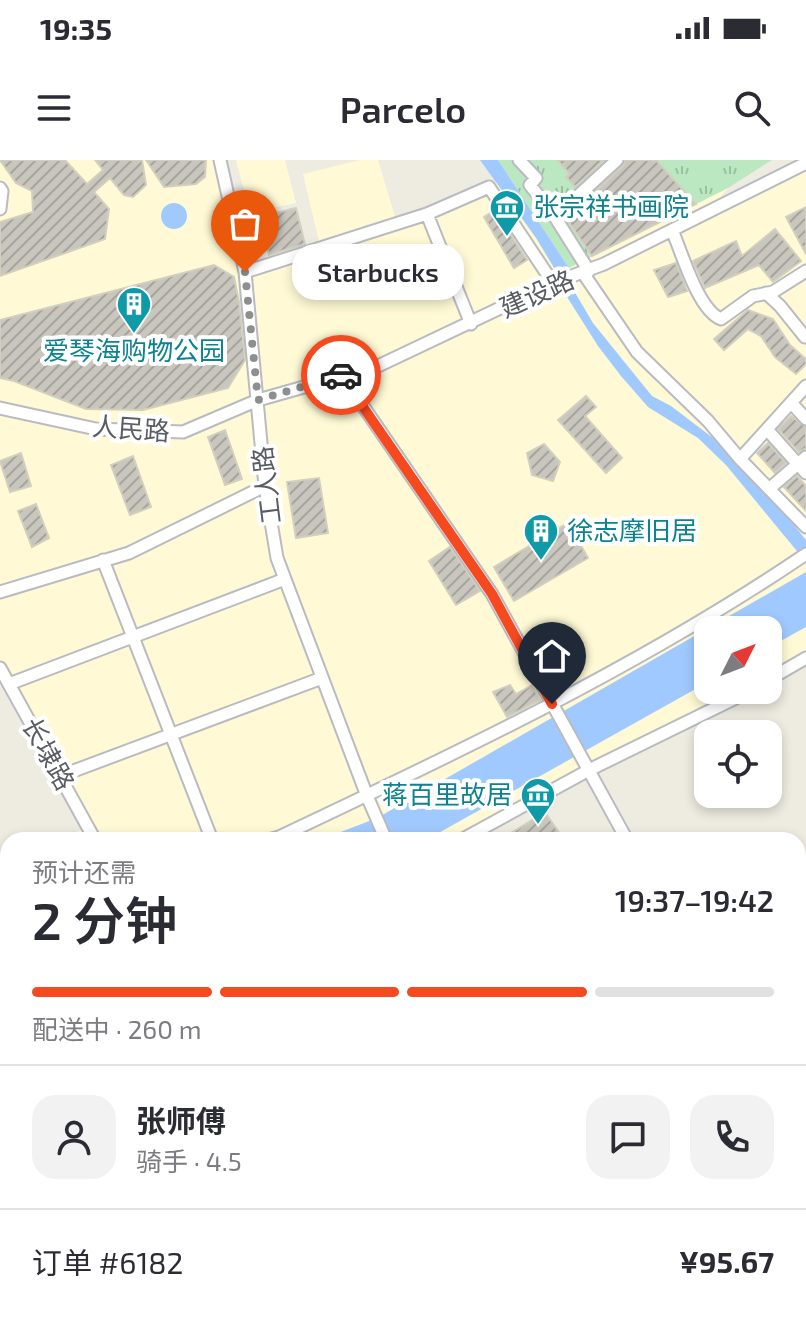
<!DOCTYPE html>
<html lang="zh">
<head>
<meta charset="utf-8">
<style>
  body { margin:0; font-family:"Exo 2","Noto Sans SC",sans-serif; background:#f2f2f3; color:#2b2b33; height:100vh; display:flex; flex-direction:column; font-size:30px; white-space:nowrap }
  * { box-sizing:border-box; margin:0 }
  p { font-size:26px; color:#7c7c81 }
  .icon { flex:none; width:44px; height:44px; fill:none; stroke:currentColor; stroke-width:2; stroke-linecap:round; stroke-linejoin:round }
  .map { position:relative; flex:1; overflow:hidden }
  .details { position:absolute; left:0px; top:672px; width:806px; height:498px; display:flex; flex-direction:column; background:#fff; border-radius:24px 24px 0 0; box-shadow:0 4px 12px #0003 }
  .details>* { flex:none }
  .needle { width:52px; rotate:48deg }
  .fabs { position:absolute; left:694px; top:456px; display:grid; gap:16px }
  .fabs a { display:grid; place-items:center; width:88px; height:88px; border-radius:16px; background:#fff; box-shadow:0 4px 12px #0003; font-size:40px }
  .pin { position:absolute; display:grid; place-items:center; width:68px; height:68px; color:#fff; margin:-82px -34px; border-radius:50% 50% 50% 0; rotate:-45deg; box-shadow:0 0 8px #0007 }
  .pin .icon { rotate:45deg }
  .courier { position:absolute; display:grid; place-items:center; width:80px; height:80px; margin:-40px; border:6px solid #f54920; border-radius:50%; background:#fff; color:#222; box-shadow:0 2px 10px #0007 }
  .bubble { position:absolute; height:56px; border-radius:24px; background:#fff; box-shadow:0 4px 12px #0003; font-size:26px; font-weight:600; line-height:56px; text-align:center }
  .head em { font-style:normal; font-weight:600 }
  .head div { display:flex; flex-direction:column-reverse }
  .head { display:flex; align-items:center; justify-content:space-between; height:136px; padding:0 32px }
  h1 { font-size:52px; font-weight:600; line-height:60px }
  .bar { display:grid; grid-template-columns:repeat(4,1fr); gap:12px 8px; align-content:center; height:96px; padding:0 32px }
  .bar i { height:10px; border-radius:6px; background:#e1e1e2 }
  .bar .on { background:#f54920 }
  .bar p { grid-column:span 4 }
  .line { display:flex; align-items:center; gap:20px; padding:0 32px; border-top:2px solid #e1e1e2 }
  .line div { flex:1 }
  .round { display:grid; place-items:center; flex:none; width:84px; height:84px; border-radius:24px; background:#f2f2f3 }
  .status { display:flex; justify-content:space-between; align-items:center; height:56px; padding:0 40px; background:#fff; direction:ltr }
  .status svg { height:22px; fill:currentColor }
  header { display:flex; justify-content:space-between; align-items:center; height:104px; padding:0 32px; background:#fff; font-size:36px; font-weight:600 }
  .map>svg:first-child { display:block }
</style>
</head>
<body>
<div class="status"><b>19:35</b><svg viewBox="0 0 49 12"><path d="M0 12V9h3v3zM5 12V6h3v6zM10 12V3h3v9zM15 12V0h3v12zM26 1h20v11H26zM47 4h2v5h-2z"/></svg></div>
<header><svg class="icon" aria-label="menu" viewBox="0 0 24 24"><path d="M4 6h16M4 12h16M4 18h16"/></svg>Parcelo<svg class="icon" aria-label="search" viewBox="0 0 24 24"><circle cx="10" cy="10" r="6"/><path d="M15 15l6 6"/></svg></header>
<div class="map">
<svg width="806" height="1169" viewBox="0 0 806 1169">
  <defs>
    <pattern id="park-tufts" width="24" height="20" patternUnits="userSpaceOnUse" patternTransform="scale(2)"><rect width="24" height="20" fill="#bbe8c0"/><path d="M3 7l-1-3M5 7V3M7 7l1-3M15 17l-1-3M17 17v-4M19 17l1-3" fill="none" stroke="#9bbfa0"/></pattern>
    <pattern id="building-hatch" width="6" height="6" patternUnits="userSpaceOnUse" patternTransform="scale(2)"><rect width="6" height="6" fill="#c9c6be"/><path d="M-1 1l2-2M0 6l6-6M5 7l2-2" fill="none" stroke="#a6a49e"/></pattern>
  </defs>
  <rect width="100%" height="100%" fill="#eeece1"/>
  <path fill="#fffad5" d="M0,0H220L244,111L320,86L303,14L360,0H378L396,60L489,27L509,15L569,108L728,28L711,49L806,3V497L768,517V470H708V530H743L449,680H50L88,668L0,508Z
    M236,0H285L296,43L250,52Z
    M8,693V986L0,993V696Z
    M806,913V1169H642L626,1162H798V921Z"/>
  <path fill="url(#park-tufts)" d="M498,0H772L728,28L569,108Z
    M0,1103L8,1109V1162H137L156,1169H68L56,1166L0,1169Z"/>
  <path fill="#a0caff" d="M480,0H498L569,108L570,124L593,163L622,199L652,236L671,246L717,281L769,334L806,380V402L726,305L698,278L648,247L621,216L598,186L562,129L556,111L536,78Z
    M161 56a13 13 0 1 1 26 0a13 13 0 1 1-26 0Z
    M806,412V467L768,488V470H708V522L426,680H320L377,658Z
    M8,740V801L0,803V743Z
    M8,976V1109L0,1103V984Z
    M137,1162H251L269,1169H156Z"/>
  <path fill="url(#building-hatch)" stroke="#d3cfbf" stroke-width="2" d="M0,0H65L87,24L103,10L95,0H142L146,25L133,37L124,35L110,18L94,32L109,49L105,79L0,116V62L33,52L32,31L16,23Z
    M146,0H206L205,17L196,24L164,27Z
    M557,0H604L575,27L566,17L570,14Z
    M625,0H656L696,44L592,96L566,58L623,6Z
    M806,47V94L786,57Z
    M296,48L305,84L269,95L259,57Z
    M492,52L496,59L499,57L527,100L514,108L484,57Z
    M775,69L801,101L773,122L759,105L705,128L693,101L736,81L742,96Z
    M676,103L687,131L668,137L654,110Z
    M214,105L234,117L239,142L245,200L228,228L143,250L86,249L14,221L0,218V160Z
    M748,150L773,159L790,185L806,199V204L796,214L775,197L761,176L748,169L724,190L714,179Z
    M586,236L596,247L585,256L622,298L606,313L558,260Z
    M791,256L806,267V288L799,292L778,269Z
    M225,270L242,319L225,325L208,277Z
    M768,283L786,303L775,313L757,293Z
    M544,284L560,302L553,321L532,315L527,293Z
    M21,293L31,326L10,332L0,301Z
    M133,296L151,347L130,355L111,305Z
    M797,316L806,326V351L784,327Z
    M319,318L328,373L296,378L287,322Z
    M36,344L49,378L32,387L18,351Z
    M568,363L588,398L514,441L494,407Z
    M450,387L480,431L456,445L429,401Z
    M510,525L516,534L532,525L540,540L507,557L493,532Z
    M545,652L564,680H500Z
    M0,887L5,896L8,895V945L0,931Z"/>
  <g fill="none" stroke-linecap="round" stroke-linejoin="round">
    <g stroke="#b9bbc1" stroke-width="15">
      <path id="minor" d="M220,0L245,112L265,326L277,398L367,636L386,680
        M519,0L536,18L530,25L555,57L589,111
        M0,28L2,31L0,49
        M427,54L471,164
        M555,57L617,0
        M672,70C682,93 698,150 721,159L753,136L773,132L806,111
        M245,112L427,54L489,27L553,123
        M583,113L637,192L708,261L740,299L806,367
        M766,133L780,146L805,177
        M341,214L492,434L627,680
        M795,247L806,259
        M0,248L96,269L183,272L258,240L378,206L553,123L604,104L806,3
        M771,274L806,313
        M740,299L806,226
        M769,329L806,297
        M103,400L212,680
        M0,432L129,393L265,326
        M0,508L95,680
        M768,520L806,498
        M9,524L285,419
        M60,616L322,518
        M268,680L279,677C459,592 641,506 806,394
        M461,680L589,610L752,530
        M0,713L8,710
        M0,805L8,803
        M283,1162L299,1169
        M803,1169L806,1166"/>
    </g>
    <g stroke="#fbdf4d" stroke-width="18">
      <path id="major" d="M0,833L8,839
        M0,851L8,857
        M798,888L806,880
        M552,1162L564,1169
        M583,1162L594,1169
        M476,1169L487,1162"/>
    </g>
    <use href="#minor" stroke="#fff" stroke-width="11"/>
    <use href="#major" stroke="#fffba5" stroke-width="14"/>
  </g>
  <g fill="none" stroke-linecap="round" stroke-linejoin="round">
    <path stroke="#8d8f8f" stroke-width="8" stroke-dasharray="0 14.4" d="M245,112L258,240L341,215"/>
    <path stroke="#f54920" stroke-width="10" d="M341,215L492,434L552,544"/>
  </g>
  <defs>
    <g id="museum-pin" transform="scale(1.8)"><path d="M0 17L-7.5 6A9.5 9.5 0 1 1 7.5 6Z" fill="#0f9aa8" stroke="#fff"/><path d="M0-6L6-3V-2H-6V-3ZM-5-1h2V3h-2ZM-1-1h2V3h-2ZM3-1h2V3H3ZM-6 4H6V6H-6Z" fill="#fff"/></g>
    <g id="building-pin" transform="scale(1.8)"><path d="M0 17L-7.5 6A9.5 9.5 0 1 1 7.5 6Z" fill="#0f9aa8" stroke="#fff"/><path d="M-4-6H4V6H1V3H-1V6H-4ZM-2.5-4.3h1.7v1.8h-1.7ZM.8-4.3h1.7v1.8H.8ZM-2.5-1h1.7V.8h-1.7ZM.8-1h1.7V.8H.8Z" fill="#fff"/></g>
  </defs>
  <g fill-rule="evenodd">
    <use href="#museum-pin" x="507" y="47"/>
    <use href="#building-pin" x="134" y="144"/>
    <use href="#building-pin" x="541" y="371"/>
    <use href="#museum-pin" x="538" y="635"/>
  </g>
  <g text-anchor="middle" stroke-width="8" stroke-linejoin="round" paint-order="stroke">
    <g font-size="26" fill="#0d838f" stroke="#fff" text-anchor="start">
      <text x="533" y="56">张宗祥书画院</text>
      <text x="134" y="200" text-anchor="middle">爱琴海购物公园</text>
      <text x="567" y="380">徐志摩旧居</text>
      <text x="512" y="644" text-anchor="end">蒋百里故居</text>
    </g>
    <g font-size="26" fill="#595d63" stroke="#fff">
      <text transform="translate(537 134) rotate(-24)" y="9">建设路</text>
      <text transform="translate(131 269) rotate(4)" y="9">人民路</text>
      <text transform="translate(267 325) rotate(-97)" y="9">工人路</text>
      <text transform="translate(48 594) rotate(61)" y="9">长埭路</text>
    </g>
  </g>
</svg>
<div class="fabs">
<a><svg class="needle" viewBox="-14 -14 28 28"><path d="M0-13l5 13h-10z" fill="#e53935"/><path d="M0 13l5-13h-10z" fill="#7c7c81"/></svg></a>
<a><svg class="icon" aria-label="locate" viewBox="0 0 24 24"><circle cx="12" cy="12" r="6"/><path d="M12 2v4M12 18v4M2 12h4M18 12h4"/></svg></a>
</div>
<div class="pin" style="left:245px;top:112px;background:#ea580c"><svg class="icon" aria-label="bag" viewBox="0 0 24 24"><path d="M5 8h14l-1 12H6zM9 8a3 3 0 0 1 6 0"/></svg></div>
<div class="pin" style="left:552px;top:544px;background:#1f2937"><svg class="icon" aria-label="home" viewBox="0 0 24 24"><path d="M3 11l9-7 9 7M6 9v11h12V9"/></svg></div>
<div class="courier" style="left:341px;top:215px"><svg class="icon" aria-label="car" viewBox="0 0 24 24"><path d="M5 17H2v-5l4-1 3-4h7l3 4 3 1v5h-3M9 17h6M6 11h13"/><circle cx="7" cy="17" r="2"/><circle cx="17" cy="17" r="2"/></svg></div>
<div class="bubble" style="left:292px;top:84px;width:172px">Starbucks</div>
<section class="details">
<div class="head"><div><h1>2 分钟</h1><p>预计还需</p></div><em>19:37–19:42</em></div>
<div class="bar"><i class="on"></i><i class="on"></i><i class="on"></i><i></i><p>配送中 · 260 m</p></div>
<div class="line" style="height:144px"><a class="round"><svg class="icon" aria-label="person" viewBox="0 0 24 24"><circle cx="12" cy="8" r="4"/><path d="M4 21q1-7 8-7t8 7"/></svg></a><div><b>张师傅</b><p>骑手 · 4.5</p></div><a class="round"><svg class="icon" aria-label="chat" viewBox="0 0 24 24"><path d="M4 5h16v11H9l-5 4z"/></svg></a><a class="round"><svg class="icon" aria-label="phone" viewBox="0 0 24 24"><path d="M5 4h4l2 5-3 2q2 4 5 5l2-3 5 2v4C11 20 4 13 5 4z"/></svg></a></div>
<div class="line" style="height:104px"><div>订单 #6182</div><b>¥95.67</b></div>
</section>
</div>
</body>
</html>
